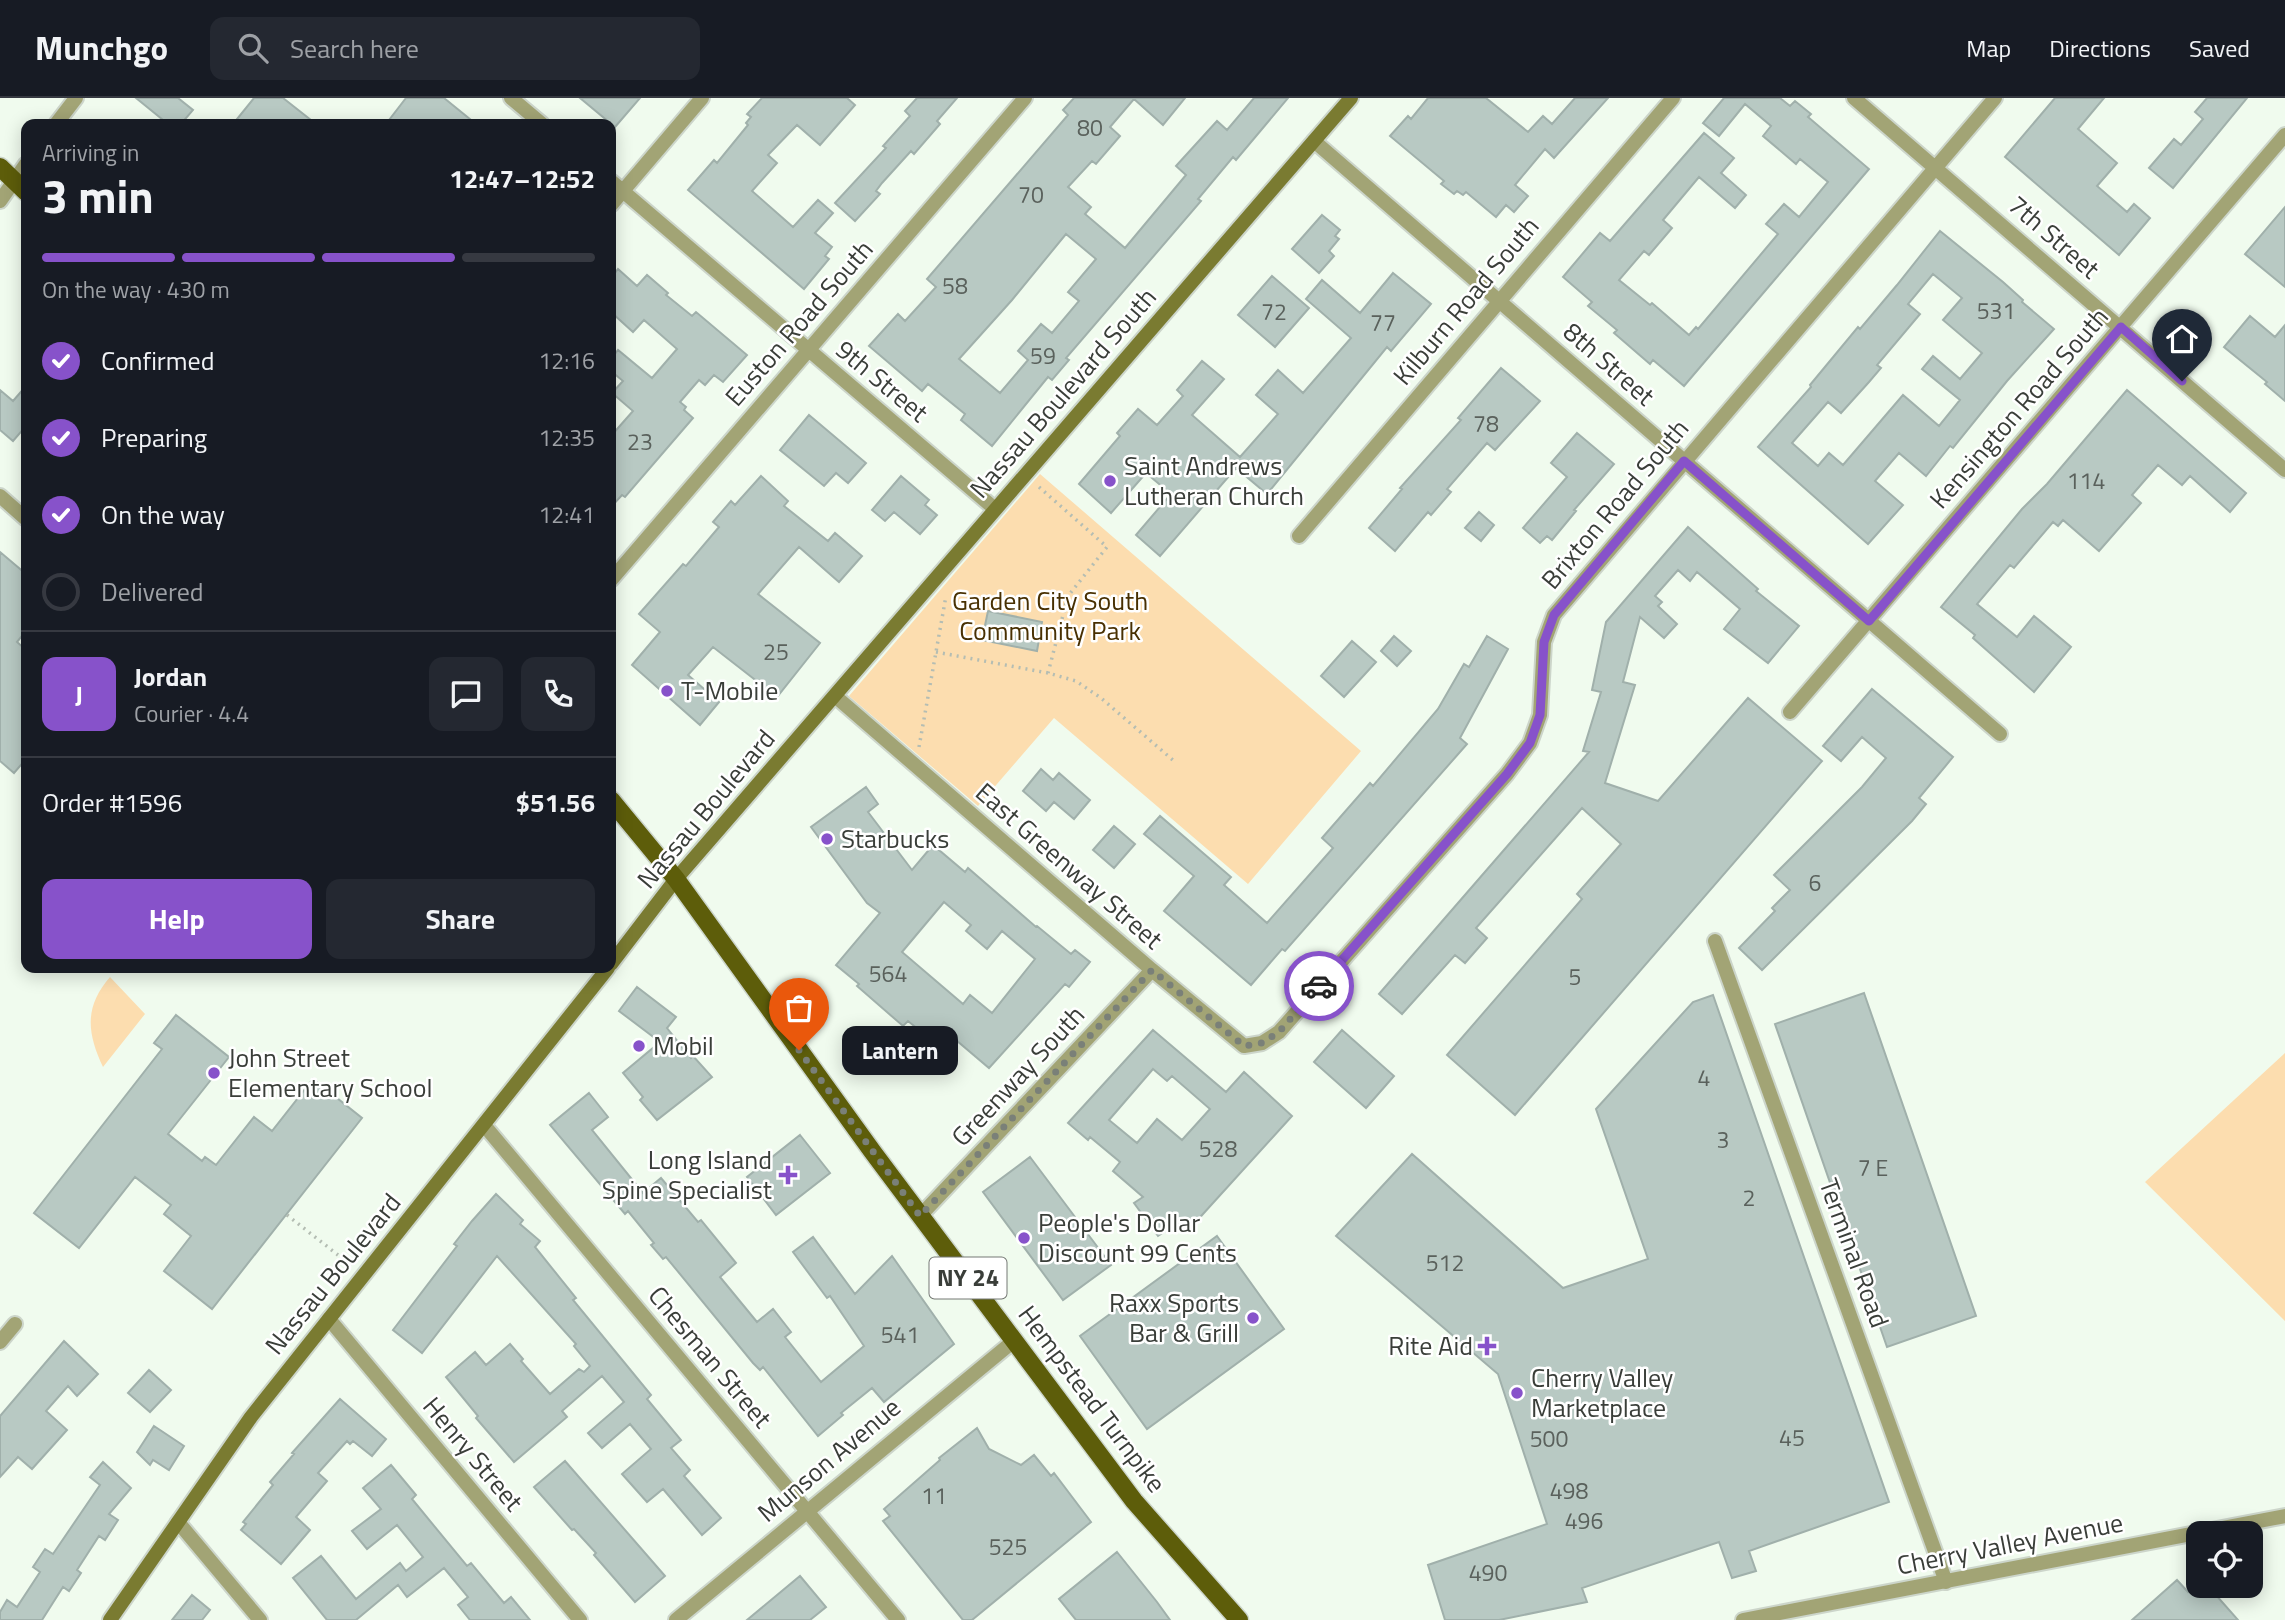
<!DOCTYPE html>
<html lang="en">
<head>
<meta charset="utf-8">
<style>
  body { margin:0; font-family:"Titillium Web",sans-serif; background:#242831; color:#f1f3f6; height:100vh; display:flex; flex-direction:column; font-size:26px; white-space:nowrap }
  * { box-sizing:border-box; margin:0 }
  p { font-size:23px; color:#9ea1a6 }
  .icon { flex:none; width:38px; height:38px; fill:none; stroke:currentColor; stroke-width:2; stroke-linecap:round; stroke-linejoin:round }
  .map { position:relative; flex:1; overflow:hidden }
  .side { position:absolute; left:21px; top:21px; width:595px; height:854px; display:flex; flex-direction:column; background:#171b24; border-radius:14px; box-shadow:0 4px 18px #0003 }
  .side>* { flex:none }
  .controls { position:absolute; left:2186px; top:1423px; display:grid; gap:14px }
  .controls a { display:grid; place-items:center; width:77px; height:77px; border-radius:14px; background:#171b24; box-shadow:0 4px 18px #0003; font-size:35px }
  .pin { position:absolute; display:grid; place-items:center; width:60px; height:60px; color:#fff; margin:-72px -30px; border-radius:50% 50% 50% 0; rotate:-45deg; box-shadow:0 0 7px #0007 }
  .pin .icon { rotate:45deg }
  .courier { position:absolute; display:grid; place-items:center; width:70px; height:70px; margin:-35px; border:5px solid #8752ca; border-radius:50%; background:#fff; color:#222; box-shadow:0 2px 9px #0007 }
  .bubble { position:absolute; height:49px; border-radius:14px; background:#171b24; box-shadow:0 4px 18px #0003; font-size:23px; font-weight:700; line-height:49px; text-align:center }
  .headline em { font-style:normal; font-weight:700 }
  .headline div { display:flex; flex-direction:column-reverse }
  .headline { display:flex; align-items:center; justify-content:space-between; height:119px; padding:0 21px }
  h1 { font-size:46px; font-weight:700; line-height:52px }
  .bar { display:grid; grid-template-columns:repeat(4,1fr); gap:10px 7px; align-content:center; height:84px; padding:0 21px }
  .bar i { height:9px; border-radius:5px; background:#363941 }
  .bar .active { background:#8752ca }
  .bar p { grid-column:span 4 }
  .line { display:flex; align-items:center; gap:18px; padding:0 21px; border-top:2px solid #363941 }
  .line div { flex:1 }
  .round { display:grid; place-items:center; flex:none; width:74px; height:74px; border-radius:14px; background:#242831 }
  ol { padding:0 21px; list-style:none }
  li { display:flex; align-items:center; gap:21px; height:77px }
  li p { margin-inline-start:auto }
  li .icon { padding:7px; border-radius:50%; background:#8752ca; color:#fff; stroke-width:4 }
  li:last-child { color:#9ea1a6 }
  li i { width:38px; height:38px; border:4px solid #363941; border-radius:50% }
  .cta { display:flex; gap:14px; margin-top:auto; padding:14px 21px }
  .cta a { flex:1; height:80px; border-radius:14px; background:#8752ca; color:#fff; font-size:28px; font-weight:700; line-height:80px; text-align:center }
  .cta a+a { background:#242831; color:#f1f3f6 }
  header { display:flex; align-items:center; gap:42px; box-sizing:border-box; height:98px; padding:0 35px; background:#171b24; border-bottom:2px solid #363941 }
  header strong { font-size:33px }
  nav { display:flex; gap:38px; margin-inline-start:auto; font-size:24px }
  .search { width:490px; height:63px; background:#242831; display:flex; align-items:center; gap:18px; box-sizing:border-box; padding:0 24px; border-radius:14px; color:#9ea1a6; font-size:26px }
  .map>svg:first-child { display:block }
</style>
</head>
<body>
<header>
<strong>Munchgo</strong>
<div class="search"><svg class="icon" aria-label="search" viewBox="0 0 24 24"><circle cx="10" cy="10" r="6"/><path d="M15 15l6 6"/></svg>Search here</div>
<nav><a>Map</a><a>Directions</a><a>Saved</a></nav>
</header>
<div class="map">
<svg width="2285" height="1522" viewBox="0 0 2285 1522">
  <rect width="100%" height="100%" fill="#f0fbee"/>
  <path fill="#fcddaf" d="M1040,376L1361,653L1248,786L1054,620L978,708L849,598Z
    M110,879L145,916L103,969C87,935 84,909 110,879Z
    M2285,955V1223L2145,1084Z"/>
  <path fill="#b8c9c3" stroke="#a0b0ab" stroke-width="2" fill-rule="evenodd" d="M136,0H178L193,12L181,26H168Z
    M254,0H283L316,26H233Z
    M406,0H444L476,26H386Z
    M580,0H640L615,29Z
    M762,0H847L855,7L820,47L797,27L768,57L777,65L752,93L793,129L818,102L833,115L815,135L832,149L825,158L829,161L804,191L688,92L714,62L717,65L748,27L746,25L751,19L747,16Z
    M917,0H957L937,23L940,26L914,56L911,53L882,85L876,93L880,96L855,123L835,105L886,50L883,48L910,18L905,13Z
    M1074,0H1185L1163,27L1134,1L1110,29L1120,38L1096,66L1092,63L1068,89L1091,109L1085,116L1125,150L1186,77L1176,68L1217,23L1227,32L1254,0H1288L1236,62L1233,59L1198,101L1201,103L1066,260L1069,262L1052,282L1048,279L992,348L961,322L965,316L928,286L922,293L869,248L898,216L905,223L936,189L927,181L1068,17L1063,12ZM1066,136L1096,161L1068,194L1079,203L1052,235L1041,226L1018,253L1028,262L1000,295L959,261L1012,202Z
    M1428,0H1486L1528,34L1543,18L1552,26L1575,0H1608L1554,60L1545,51L1515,87L1528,98L1514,114L1506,107L1496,119L1466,94L1463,97L1457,93L1454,96L1441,86L1444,83L1390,38L1408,18L1411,21Z
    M1724,0H1780L1790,8L1795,3L1811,16L1808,19L1869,71L1684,288L1653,262L1650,266L1614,235L1617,232L1588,208L1592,204L1563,179L1600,135L1610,143L1704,35L1734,60L1721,75L1746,97L1735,110L1699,79L1663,122L1672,130L1649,157L1644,153L1619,182L1650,207L1652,205L1689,237L1696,229L1698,231L1778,136L1766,126L1784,106L1799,119L1828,84L1800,61L1796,66L1763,38L1771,28L1745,6L1719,38L1703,25Z
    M2055,0H2104L2078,31L2117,65L2097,88L2127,114L2134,106L2150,120L2119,157L2005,59Z
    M2207,0H2247L2173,90L2149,70L2174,41L2181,47L2203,21L2195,14Z
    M2285,109V189L2245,156Z
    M1322,117L1340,132L1335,138L1339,141L1329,153L1334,158L1319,175L1292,151Z
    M1940,133L2003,184L2023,202L2022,204L2054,231L2007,283L1953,350L1950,348L1926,378L1899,355L1875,383L1903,407L1868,446L1758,349L1811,289L1810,287L1858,229L1860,231L1897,187ZM1933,176L1962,200L1943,222L1982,255L1960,281L1933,258L1922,271L1960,302L1939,328L1903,297L1843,367L1829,355L1818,368L1792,345L1828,304L1841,315L1869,284L1881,270L1877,267L1920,216L1908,206Z
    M618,171L637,188L647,177L668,195L666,197L692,218L696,214L747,257L723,284L714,277L705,287L699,282L680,304L686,309L684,312L693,320L625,399L622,397L611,409V338L633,313L612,295L623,283L611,273V261L618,252L652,280L677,251L644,222L633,234L611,214V180Z
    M1393,175L1431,206L1391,253L1387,249L1267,396L1236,370L1160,458L1136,437L1171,396L1146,375L1111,415L1079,386L1120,338L1117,335L1138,311L1157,327L1183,298L1177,292L1202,263L1224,281L1192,317L1240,359L1278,316L1256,297L1278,272L1303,295L1351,240L1306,201L1322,182L1360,215Z
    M1272,178L1309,210L1275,249L1238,217Z
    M2250,218L2275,239L2285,227V303L2265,286L2267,284L2224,249Z
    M1501,270L1540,303L1495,352L1487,345L1447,391L1451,394L1431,417L1428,414L1395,453L1369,430L1402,391L1400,390L1461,322L1458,320Z
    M26,288V328L13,343L0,332V292L13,303Z
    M2127,292L2246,395L2230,414L2190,378L2182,387L2158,367L2132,397L2141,405L2099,453L2063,422L2058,428L2053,424L2014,470L2010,467L1977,506L2017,539L2034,518L2071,549L2034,594L1973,540L1975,537L1941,509L2022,411L2047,386Z
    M809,317L866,365L848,385L836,375L824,388L780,352Z
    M1577,335L1614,366L1574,412L1576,413L1552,442L1547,438L1540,445L1523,430L1567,379L1551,365Z
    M761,378L788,403L784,408L828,443L835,435L862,458L839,484L799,449L758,496L820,545L777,599L713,549L688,577L719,604L700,627L632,567L660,534L639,516L683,466L686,468L719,429L713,424L731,403L735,407Z
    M901,378L929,402L925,407L937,417L920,436L894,414L885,423L872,412Z
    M1479,414L1494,427L1481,443L1465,430Z
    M1688,429L1758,491L1756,493L1799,528L1768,565L1724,531L1740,511L1697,474L1690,483L1678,472L1655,498L1662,504L1658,508L1677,526L1664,540L1640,519L1623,584L1635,587L1605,685L1658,703L1748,600L1822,663L1515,1017L1447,957L1582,801L1577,796L1621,746L1582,710L1476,830L1487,840L1465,865L1455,857L1402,916L1379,896L1589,654L1583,653L1601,594L1592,592L1606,524Z
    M0,454L26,476V533L17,544L26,552V661L14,675L0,663Z
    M988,513L1042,524L1037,553L982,542Z
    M1394,538L1411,553L1397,568L1381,553Z
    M1487,538L1508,551L1460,640L1467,646L1285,853L1282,851L1251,887L1164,813L1194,778L1144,736L1160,718L1231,779L1224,787L1267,825L1333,750L1322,740L1370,685L1373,688L1438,611L1464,566L1469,569Z
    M1352,543L1376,564L1344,599L1321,578Z
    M1872,591L1953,659L1919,700L1926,706L1912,723L1762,872L1739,850L1775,813L1772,810L1790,792L1774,777L1862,689L1886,660L1862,639L1841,663L1823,648Z
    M1041,671L1053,682L1059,675L1090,702L1074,721L1054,704L1046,713L1023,693Z
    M866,689L878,706L868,714L912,772L933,747L965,774L968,770L1036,829L1037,828L1071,856L1075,852L1090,864L1069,889L1065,886L989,970L950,937L940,949L908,923L903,928L857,888L859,886L836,867L880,815L867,805L811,729ZM944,804L971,827L966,833L987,851L1002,833L1035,861L992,915L970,897L963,906L902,854Z
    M1114,728L1135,746L1114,770L1093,752Z
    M637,889L676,919L667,930L691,960L693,958L712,979L657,1022L640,1002L643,999L623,975L660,944L619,913Z
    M1864,895L1976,1218L1887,1249L1775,926Z
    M1713,897L1889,1404L1749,1453L1756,1473L1732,1480L1719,1444L1582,1490L1587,1504L1499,1522H1445L1428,1467L1547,1426L1498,1276L1336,1138L1412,1056L1563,1190L1648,1161L1596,1011L1693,904Z
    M176,917L229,959L168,1036L202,1063L205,1059L216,1067L254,1019L272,1033L313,981L362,1020L212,1211L164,1173L191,1138L164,1116L171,1107L135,1079L79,1150L34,1115L162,951L154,945Z
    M1153,932L1226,994L1244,974L1292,1018L1193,1127L1185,1120L1158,1138L1134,1105L1143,1099L1113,1073L1120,1064L1090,1039L1088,1042L1068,1025ZM1153,971L1167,983L1172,978L1210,1011L1182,1042L1157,1021L1137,1045L1109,1022Z
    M1342,932L1394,978L1366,1010L1314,964Z
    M589,995L608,1019L592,1032L643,1095L661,1080L698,1124L701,1122L736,1165L720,1179L757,1224L773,1211L791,1234L785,1239L821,1284L864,1248L830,1198L827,1200L793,1154L813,1139L855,1196L892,1158L954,1246L884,1304L872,1290L841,1315L843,1317L818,1338L763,1269L760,1272L753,1265L666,1159L663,1161L651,1147L654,1145L628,1113L625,1116L550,1027Z
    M800,1037L830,1075L776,1117L747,1079Z
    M1030,1059L1111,1167L1063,1202L983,1094Z
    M496,1096L523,1122L520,1126L540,1143L535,1149L576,1200L573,1202L651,1297L647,1301L681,1342L671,1350L690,1372L684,1378L721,1420L702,1437L663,1391L647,1404L622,1376L651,1351L630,1326L602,1350L588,1335L624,1304L602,1278L562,1313L567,1319L514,1364L476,1320L478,1318L446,1279L475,1254L486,1267L510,1246L523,1261L521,1263L550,1296L579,1271L584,1274L590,1268L574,1248L576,1246L497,1158L422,1255L393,1232L457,1148L454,1146L472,1123Z
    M1217,1138L1284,1231L1147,1331L1080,1238Z
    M64,1243L98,1276L77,1298L68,1288L46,1313L67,1332L32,1371L18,1359L0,1379V1318Z
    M149,1272L171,1292L150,1314L128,1295Z
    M340,1301L386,1341L372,1358L353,1343L350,1346L347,1343L318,1375L327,1383L296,1419L310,1432L281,1466L241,1432L246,1426L243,1424L273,1387L270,1384L294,1356L292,1355Z
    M154,1328L184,1348L169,1372L153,1362L150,1367L137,1354Z
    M977,1330L989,1351L1021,1367L1034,1357L1051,1378L1054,1375L1091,1424L972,1522H963L883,1423L890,1418L884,1411L940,1362L939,1360Z
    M565,1363L665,1478L635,1504L594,1457L596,1455L574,1431L572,1432L534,1389Z
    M103,1364L131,1390L109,1416L118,1422L105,1442L99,1438L77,1472L81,1475L69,1493L63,1489L42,1522H0V1514L7,1502L17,1509L40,1474L33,1469L45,1451L53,1456L100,1387L90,1379Z
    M391,1367L416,1397L412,1401L467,1468L471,1465L504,1505L511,1499L530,1522H470L458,1507L468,1499L444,1470L407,1499L398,1487L356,1522H327L293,1480L321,1458L356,1501L400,1465L406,1473L423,1459L397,1427L367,1451L352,1433L381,1411L363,1390Z
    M1117,1454L1157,1504L1170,1522H1076L1059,1501Z
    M800,1478L826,1509L810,1522H747Z
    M2177,1482L2188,1494L2195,1488H2208L2238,1522H2132Z
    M192,1497L210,1512L202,1522H172Z"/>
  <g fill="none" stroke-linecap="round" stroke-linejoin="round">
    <g stroke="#ccd5ca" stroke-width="18">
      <path id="minor" d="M511,0L542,26
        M1854,0L2285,372
        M56,26L76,0
        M1314,43L2000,636
        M611,83L995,411
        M0,103L26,66
        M611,107L702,0
        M0,398L26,421
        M1299,438L1673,0
        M611,482L1025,0
        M835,598L1152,872L1244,948L1262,945L1279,934L1507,676L1530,645L1540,617L1544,544L1554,517L1995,0
        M1790,614L2285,37
        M1715,843L1946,1484
        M484,1027L898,1522
        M920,1118L1152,872
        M329,1221L580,1522
        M0,1244L15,1226
        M178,1424L260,1522
        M676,1522L1015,1242"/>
    </g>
    <g stroke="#ccd5ca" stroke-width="18">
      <path id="tertiary" d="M1743,1522L2285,1418"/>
    </g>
    <g stroke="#ccd5ca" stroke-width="18">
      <path id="secondary" d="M611,866L676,781L1351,0
        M110,1522L251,1319L608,870"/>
    </g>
    <g stroke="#ccd5ca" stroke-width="21">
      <path id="primary" d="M0,69L26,94
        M611,702L676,781L872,1053L1134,1403L1239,1522"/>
    </g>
    <path stroke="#b4bdb3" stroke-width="3.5" stroke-dasharray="2 5" stroke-linecap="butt" d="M1039,389L1107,449L1068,498L1048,575
      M936,554L1048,575L1076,583L1101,600L1174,663
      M919,649L946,498
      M287,1117L338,1157"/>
    <use href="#minor" stroke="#a2a475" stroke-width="14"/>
    <use href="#tertiary" stroke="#a2a475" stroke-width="14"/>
    <use href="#secondary" stroke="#7a7b31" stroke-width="14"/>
    <use href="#primary" stroke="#5d5d0a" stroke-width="18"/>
  </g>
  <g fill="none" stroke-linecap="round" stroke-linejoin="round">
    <path stroke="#7a8078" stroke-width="7" stroke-dasharray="0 12.6" d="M799,952L920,1118L1152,872L1244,948L1262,945L1279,934L1319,888"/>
    <path stroke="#8752ca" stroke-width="9" d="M1319,888L1507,676L1530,645L1540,617L1544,544L1554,517L1684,363L1869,523L2121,229L2182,283"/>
  </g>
  <g fill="#8752ca" stroke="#fff" stroke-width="2.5">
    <circle cx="1110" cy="383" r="7"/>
    <circle cx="667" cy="593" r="7"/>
    <circle cx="827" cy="741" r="7"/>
    <circle cx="639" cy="948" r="7"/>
    <circle cx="214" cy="975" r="7"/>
    <path d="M784.5 1066.5h7v7h7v7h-7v7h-7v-7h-7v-7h7z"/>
    <circle cx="1024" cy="1140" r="7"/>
    <circle cx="1253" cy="1220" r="7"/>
    <path d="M1483.5 1237.5h7v7h7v7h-7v7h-7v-7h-7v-7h7z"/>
    <circle cx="1517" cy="1295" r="7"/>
  </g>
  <g text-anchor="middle" stroke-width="5" stroke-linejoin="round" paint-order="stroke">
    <g font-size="23" fill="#5a615c">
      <text x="1090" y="38">80</text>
      <text x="1031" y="105">70</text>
      <text x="955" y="196">58</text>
      <text x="1996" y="221">531</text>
      <text x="1274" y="222">72</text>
      <text x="1383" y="233">77</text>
      <text x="1043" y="266">59</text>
      <text x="1486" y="334">78</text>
      <text x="640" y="352">23</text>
      <text x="2086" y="391">114</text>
      <text x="776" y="562">25</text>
      <text x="1815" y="793">6</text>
      <text x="888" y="884">564</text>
      <text x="1575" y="887">5</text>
      <text x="1704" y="988">4</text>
      <text x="1723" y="1050">3</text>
      <text x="1218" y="1059">528</text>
      <text x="1873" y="1078">7 E</text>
      <text x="1749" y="1108">2</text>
      <text x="1445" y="1173">512</text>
      <text x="900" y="1245">541</text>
      <text x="1792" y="1348">45</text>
      <text x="1549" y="1349">500</text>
      <text x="1569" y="1401">498</text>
      <text x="934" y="1406">11</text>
      <text x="1584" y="1431">496</text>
      <text x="1008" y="1457">525</text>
      <text x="1488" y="1483">490</text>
    </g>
    <rect fill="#fff" stroke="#757874" stroke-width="2" x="929.5" y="1159.5" width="77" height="41" rx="5"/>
    <g font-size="24" font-weight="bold" fill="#3a3e39">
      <text x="968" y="1188">NY 24</text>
    </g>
    <g font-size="26" fill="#3a3e39" stroke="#fff">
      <text transform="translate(2054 139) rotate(41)" y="9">7th Street</text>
      <text transform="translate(1466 203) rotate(-50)" y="9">Kilburn Road South</text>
      <text transform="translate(799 225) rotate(-49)" y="9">Euston Road South</text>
      <text transform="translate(1609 266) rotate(41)" y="9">8th Street</text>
      <text transform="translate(882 283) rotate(40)" y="9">9th Street</text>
      <text transform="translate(1063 295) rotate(-49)" y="9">Nassau Boulevard South</text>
      <text transform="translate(2019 310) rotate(-49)" y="9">Kensington Road South</text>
      <text transform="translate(1615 406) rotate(-50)" y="9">Brixton Road South</text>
      <text transform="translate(706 711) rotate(-50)" y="9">Nassau Boulevard</text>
      <text transform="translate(1069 768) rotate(41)" y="9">East Greenway Street</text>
      <text transform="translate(1018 978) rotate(-47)" y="9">Greenway South</text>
      <text transform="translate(1854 1155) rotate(70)" y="9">Terminal Road</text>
      <text transform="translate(333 1176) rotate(-51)" y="9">Nassau Boulevard</text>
      <text transform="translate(710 1259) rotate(50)" y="9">Chesman Street</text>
      <text transform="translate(1092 1301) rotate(53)" y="9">Hempstead Turnpike</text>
      <text transform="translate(473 1356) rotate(50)" y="9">Henry Street</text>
      <text transform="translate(829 1362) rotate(-40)" y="9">Munson Avenue</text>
      <text transform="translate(2010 1446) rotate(-11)" y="9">Cherry Valley Avenue</text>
    </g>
    <g font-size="26" fill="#3a3e39" stroke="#fff" text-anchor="start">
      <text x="1124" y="377">Saint Andrews<tspan x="1124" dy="30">Lutheran Church</tspan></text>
      <text x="681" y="602">T-Mobile</text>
      <text x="841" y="750">Starbucks</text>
      <text x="653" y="957">Mobil</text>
      <text x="228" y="969">John Street<tspan x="228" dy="30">Elementary School</tspan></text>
      <text x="772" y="1071" text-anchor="end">Long Island<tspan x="772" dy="30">Spine Specialist</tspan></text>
      <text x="1038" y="1134">People's Dollar<tspan x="1038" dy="30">Discount 99 Cents</tspan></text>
      <text x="1239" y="1214" text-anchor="end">Raxx Sports<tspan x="1239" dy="30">Bar &amp; Grill</tspan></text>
      <text x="1473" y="1257" text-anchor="end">Rite Aid</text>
      <text x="1531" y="1289">Cherry Valley<tspan x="1531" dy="30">Marketplace</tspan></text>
    </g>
    <g font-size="26" fill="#483002" stroke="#fff">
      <text x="1050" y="512">Garden City South<tspan x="1050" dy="30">Community Park</tspan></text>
    </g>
  </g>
</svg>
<div class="controls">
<a><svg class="icon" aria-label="locate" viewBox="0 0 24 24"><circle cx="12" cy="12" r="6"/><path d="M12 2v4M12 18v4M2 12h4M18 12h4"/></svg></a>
</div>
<div class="pin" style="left:799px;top:952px;background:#ea580c"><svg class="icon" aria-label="bag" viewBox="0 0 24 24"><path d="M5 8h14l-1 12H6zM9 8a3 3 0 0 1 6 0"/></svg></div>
<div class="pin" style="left:2182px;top:283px;background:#1f2937"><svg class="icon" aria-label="home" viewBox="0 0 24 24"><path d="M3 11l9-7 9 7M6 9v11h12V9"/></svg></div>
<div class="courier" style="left:1319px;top:888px"><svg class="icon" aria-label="car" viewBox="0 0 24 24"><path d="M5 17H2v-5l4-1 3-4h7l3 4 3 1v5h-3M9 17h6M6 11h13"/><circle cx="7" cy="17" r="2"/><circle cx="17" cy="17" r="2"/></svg></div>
<div class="bubble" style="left:842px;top:928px;width:116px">Lantern</div>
<section class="side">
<div class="headline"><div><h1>3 min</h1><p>Arriving in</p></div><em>12:47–12:52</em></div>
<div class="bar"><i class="active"></i><i class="active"></i><i class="active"></i><i></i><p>On the way · 430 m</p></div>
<ol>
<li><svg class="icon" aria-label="check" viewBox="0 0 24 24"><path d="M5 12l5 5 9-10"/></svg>Confirmed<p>12:16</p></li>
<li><svg class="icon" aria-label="check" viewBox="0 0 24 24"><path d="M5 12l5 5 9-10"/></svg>Preparing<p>12:35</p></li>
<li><svg class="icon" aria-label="check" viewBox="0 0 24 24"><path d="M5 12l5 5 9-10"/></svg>On the way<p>12:41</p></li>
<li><i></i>Delivered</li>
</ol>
<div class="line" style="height:126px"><b class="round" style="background:#8752ca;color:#fff">J</b><div><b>Jordan</b><p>Courier · 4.4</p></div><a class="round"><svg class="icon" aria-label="chat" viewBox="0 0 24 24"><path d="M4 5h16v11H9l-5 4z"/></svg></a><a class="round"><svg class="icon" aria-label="phone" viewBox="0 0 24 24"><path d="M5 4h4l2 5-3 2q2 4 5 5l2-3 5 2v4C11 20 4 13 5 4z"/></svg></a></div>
<div class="line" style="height:91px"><div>Order #1596</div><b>$51.56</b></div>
<div class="cta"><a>Help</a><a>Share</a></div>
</section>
</div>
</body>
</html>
